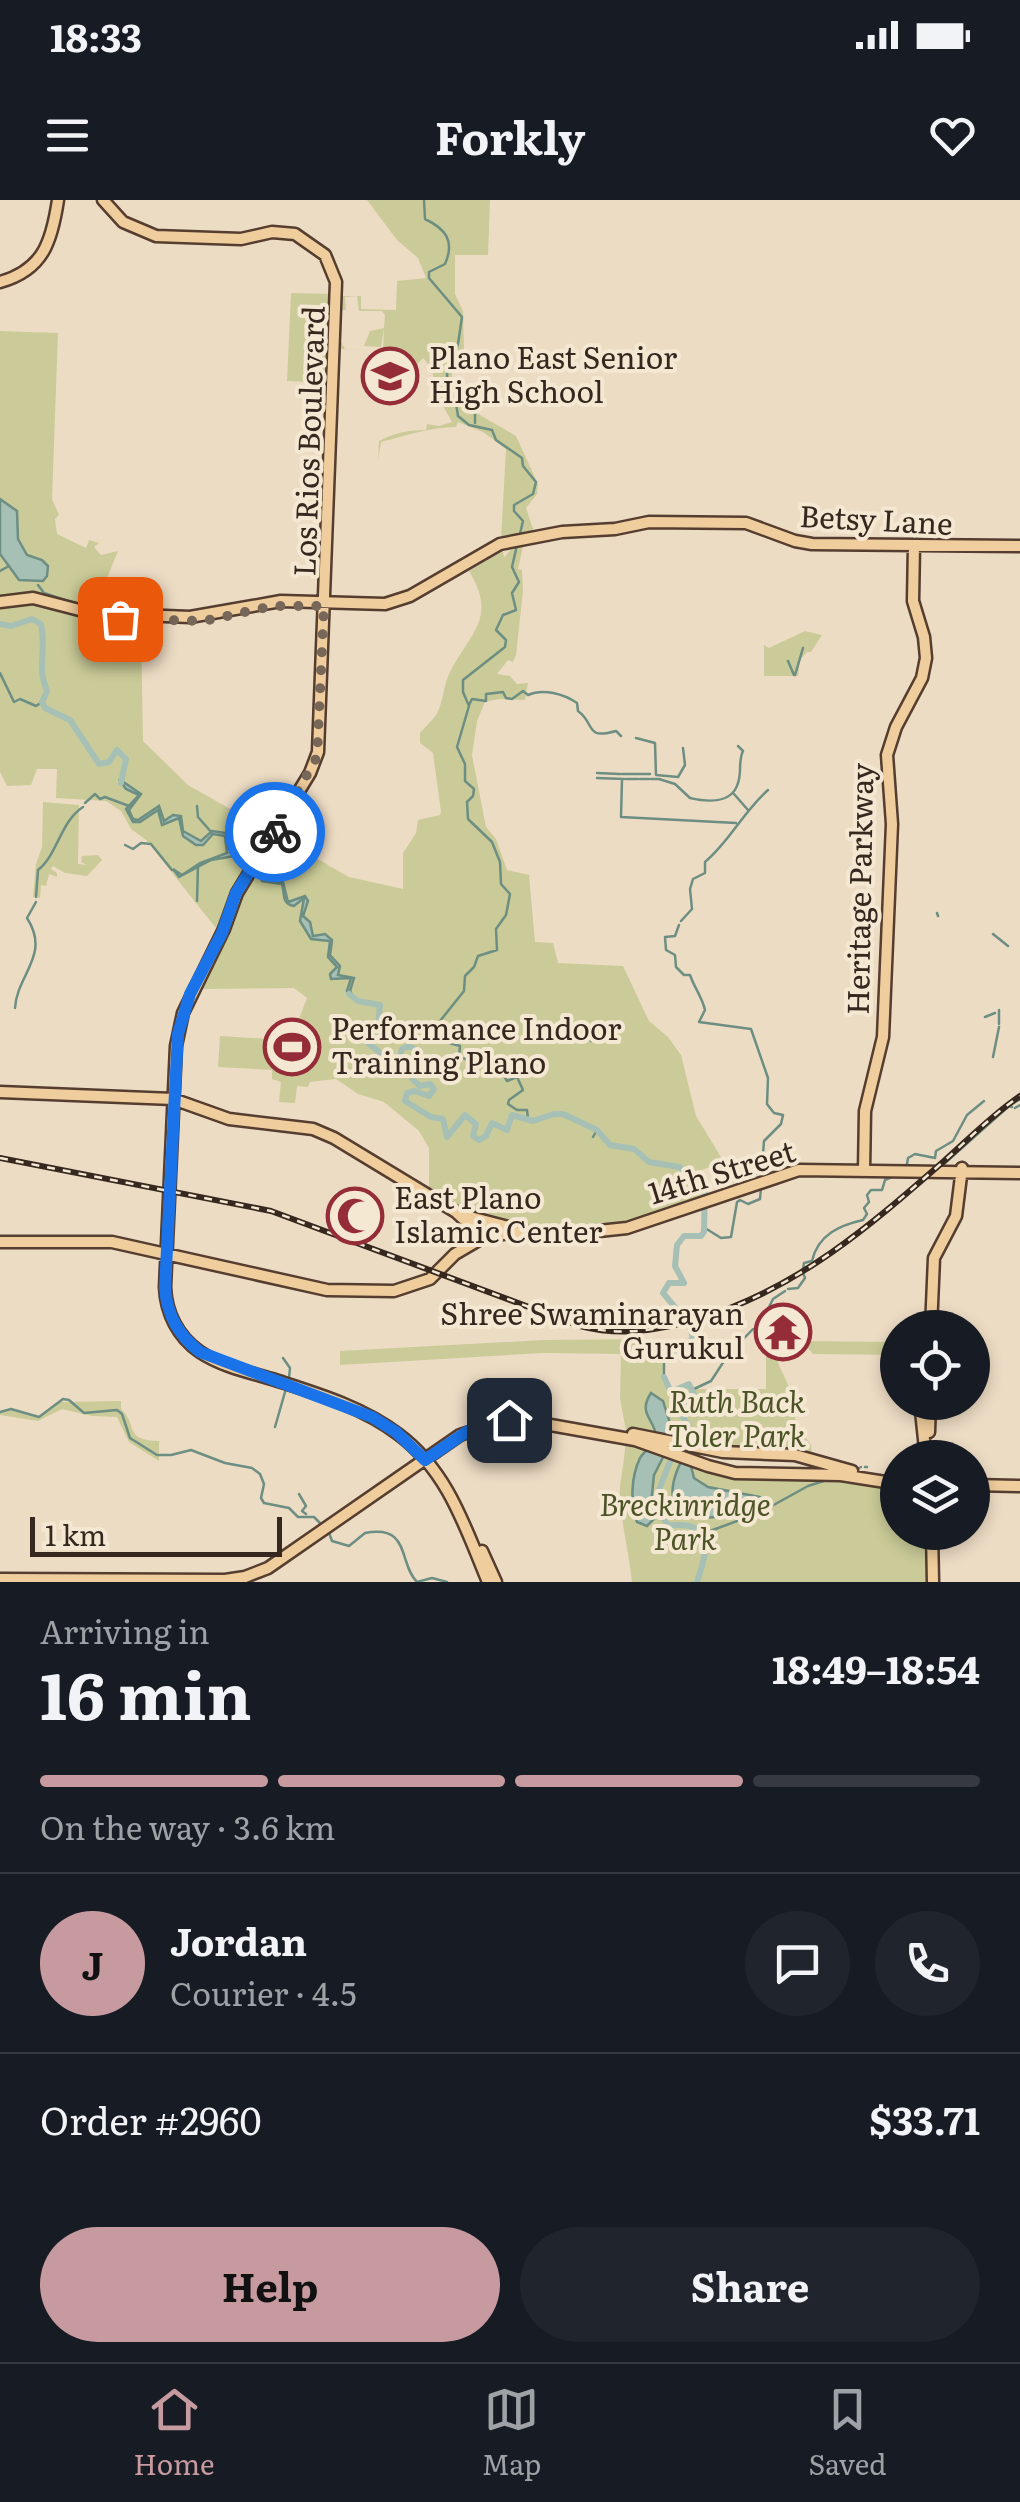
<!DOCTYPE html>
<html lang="en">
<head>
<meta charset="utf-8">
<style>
  body { margin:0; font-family:Literata,serif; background:#20242c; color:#f1f3f6; height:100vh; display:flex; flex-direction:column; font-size:38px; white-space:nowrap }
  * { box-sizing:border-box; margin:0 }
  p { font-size:32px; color:#9ea1a6 }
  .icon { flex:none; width:55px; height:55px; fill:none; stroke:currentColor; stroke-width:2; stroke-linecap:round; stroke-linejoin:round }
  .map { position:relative; height:1382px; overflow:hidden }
  .side { display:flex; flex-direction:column; background:#171b24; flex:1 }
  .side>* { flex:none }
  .fabs { position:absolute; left:880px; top:1110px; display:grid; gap:20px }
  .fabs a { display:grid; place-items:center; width:110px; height:110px; border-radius:50%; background:#171b24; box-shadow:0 5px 15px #0003; font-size:50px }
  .scale { position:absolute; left:30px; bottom:25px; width:252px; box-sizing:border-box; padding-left:10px; border:5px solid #37281f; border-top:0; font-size:28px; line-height:35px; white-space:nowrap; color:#37281f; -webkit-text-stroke:8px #f4e8d3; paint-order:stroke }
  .pin { position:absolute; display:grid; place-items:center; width:85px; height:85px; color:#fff; margin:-42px; border-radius:20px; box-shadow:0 5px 15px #0006 }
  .courier { position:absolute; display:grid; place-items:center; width:100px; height:100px; margin:-50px; border:8px solid #1a73e8; border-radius:50%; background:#fff; color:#222; box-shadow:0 2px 12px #0007 }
  .summary em { font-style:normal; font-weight:700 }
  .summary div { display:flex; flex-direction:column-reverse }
  .summary { display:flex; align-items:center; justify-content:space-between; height:170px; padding:0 40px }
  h1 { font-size:65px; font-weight:700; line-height:75px }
  .bar { display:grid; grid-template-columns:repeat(4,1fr); gap:15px 10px; align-content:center; height:120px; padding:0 40px }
  .bar i { height:12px; border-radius:8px; background:#363941 }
  .bar .selected { background:#c79aa0 }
  .bar p { grid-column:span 4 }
  .line { display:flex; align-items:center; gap:25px; padding:0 40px; border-top:2px solid #363941 }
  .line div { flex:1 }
  .round { display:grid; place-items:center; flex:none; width:105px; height:105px; border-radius:52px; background:#20242c }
  .cta { display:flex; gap:20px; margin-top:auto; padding:20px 40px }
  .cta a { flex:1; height:115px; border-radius:60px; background:#c79aa0; color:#111; font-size:40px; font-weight:700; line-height:115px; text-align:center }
  .cta a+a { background:#20242c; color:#f1f3f6 }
  .status { display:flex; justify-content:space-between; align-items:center; height:70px; padding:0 50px; background:#171b24; direction:ltr }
  .status svg { height:28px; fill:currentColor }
  header { display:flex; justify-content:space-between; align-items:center; height:130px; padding:0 40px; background:#171b24; font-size:45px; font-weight:700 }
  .tab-bar { display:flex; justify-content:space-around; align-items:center; height:140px; border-top:2px solid #363941; background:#171b24; font-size:28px; color:#9ea1a6 }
  .tab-bar a { display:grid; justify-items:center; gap:5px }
  .tab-bar .selected { color:#c79aa0 }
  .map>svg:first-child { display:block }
</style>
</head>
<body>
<div class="status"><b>18:33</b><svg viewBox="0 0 49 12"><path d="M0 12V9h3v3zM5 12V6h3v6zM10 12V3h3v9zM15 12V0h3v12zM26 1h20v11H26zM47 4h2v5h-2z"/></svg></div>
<header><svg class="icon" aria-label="menu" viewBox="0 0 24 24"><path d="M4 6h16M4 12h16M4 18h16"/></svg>Forkly<svg class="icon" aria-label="heart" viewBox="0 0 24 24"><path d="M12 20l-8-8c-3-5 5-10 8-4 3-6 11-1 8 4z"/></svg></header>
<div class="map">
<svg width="1020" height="1382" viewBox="0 0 1020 1382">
  <rect width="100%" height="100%" fill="#eddcc4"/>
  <path fill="#cacb98" d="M367,0H490L488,55H455V94L463,111L464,151L452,173V183L461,192L468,208L516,236L538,284L537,294L526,308L535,335L501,339L506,249L483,232L458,222L456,227C431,227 404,236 381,242L378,260L379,241C393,233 410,230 426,230L427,224L439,226L452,222C448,214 442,205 439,197C430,178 438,173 423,158L414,168H400L399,164H389V158L391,161L395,159L387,151L340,149L341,142L345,149L383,151L384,128L381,147L364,146L370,131L384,128L385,115L382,111H359L357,96L345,97L346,110H341L342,96H361V109L396,110L397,81L426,78L418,58L397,40Z
    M291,93L334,94L330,183L287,181Z
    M0,131L58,133L52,299L59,315L55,319L57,334L86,348L89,340L99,343L94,347L101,355L118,351L102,390L98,412L55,401L0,400Z
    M523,346L518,369L522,370L523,391L516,455L513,462L508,460L497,474L510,476L517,484L528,483L525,500L499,499L485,502L477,521L472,555L486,627L496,639L507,670L529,675L535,742L553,743L558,763L623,766L649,821L668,837L681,855L696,916L724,962L690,974L705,988L706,994L625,1022L590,1026H517L470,1016L429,992V948L419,931L384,902L358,894L336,879L310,882L308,887L297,886L295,903L279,902L281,882L272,879V870L218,867L220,836L287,840L294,832L307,798L294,788L199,789L229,732L215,727L146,640L131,629L121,611L106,601L56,598L57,569H37L31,585L7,586L0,572V408L34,403L86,418L141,422L143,541L188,585L349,677L403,689V653L416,633L418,620L440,615L441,612L433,553L420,543V533C425,527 432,521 436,515C444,502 443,484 451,470C472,431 497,417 469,371L503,351L504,358L511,349Z
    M805,431L822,435L811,452H807L800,460L798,476H764V445L769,448Z
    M43,602L79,605L78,664L87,665L81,662L82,656L98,655L102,660L87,676L65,673L53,666L51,669L57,673V677L49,674L46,686L41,685L40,698L33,697L36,664L42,647Z
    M649,1139V1153H671L664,1163L666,1185L672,1192L689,1184L694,1189H766V1154H778V1163L791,1191L796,1223L811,1245L812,1255L712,1248L626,1231L620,1198L621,1154L543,1153L340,1165V1151L544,1140Z
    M802,1141L897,1142V1155L813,1154Z
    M121,1201V1209C139,1226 123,1240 159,1241V1261L129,1242L117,1217L92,1216L62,1209L38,1221L0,1215V1212L11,1209L39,1217L57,1202Z
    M625,1240L703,1267L807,1275L897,1287L898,1332L928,1333L930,1382H632C629,1356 623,1329 620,1303C618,1282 626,1261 625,1240Z"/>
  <path fill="#a6c0b6" stroke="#6d8e82" stroke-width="2.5" d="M0,299L17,311L18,339L27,355L42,360L48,366L47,376L43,381L19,380L0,354Z
    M119,579L141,594L129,610L133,619L138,620L159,606L164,621L173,615L181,616L183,631L201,641L212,631L226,633L230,652L251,654L262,679L283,682L288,702L305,696L308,701L303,716L310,722L313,736L325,734L332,740L330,755L340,766L338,775L354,778L350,791L355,800L347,791L351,778L331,779L330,774L337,767L328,757L330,741L311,739L300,721L304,698L294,706C281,704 285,693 282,684L262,681L251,658L246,654L211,660L179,677L173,669L182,675L200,663L227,653L225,636L213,634L203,645H196L183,636L179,618L162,625L158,610L140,622H133L126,609L139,595L126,589Z
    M651,1193L663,1201L674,1236L654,1275L651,1304L655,1318L647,1326L637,1322C630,1302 631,1277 640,1258C644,1251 653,1246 655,1238C658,1221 636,1215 651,1193Z
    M688,1249L694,1253L691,1266L694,1278L708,1287L760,1297V1305C705,1328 643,1324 688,1249Z"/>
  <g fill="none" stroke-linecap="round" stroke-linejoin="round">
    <path stroke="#6d8e82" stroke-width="2.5" d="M424,0L425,19C446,29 455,41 445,64L429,72V78L462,117L458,144L447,174L448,190L456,203L458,216L469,225L492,230L496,240L522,258L523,266L536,282L533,294L514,305V311L523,321L519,338
      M475,223V196
      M517,345L512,367L519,382L512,393L516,410L503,415L496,430L506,440L505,447L463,480V492L469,506L457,547L465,564V581L474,589L473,596L467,602L468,619L492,642L500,662L501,684L510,694L506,715L496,729L497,750L478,756L474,767L465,776L464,791L440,821L446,842L460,846L459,856L477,865L487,858L490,859L489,872L495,873L500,869L507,881L517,877L523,890L509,900L508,904L517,910H527L528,919
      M0,371L9,366
      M38,385L44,393L77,404
      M788,461L794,475
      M0,473L14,502L20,499L36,506L42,502
      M795,475L803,448
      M469,505L472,499L486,501V494L503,492L506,498L512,499L523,491L528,495C543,488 564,494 577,503L578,511C596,524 584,540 616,531L621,536
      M636,538L655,543L656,575L678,577L685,565L683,548
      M597,573L620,574
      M622,574H650
      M597,578L624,579
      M622,579L621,617L736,623
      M626,579H638
      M640,579H649
      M651,579H657
      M659,579L675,584L690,598C707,602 732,604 738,583C742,572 738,561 743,551L738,546
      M734,594L748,610
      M85,603L95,594L100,599L105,597L129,606
      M197,606L198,617L212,633
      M125,645L133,649L141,643L151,644L172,670
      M36,697L38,670C58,654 60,622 83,607
      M197,701L198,665
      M937,713L938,716
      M681,721L692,709L690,689L693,679L705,673V662C730,641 743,612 768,590
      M679,725L675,736L665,737L666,750L675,755L676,767L684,775H690C694,787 702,797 705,810L699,822L751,829L768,878L767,904L774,913L783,915L781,924L764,941L763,953L756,962V974
      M993,734L1008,746
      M15,808C17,774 51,755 27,718L36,702
      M999,810V824
      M985,817L995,813
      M584,823L591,841
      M993,857L999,827
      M1009,906L1020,899
      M1015,908L1020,905
      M593,937L597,930
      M907,964L908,958L915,954L935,958L936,951L953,941L967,915L984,901
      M944,964L1009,906L1012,907
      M359,990V989
      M705,1028L721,1038L731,1037L737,1002L740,1000L748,1004L760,999L761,988
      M803,1070L804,1063L812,1061C818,1034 841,1025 863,1020L867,1014L864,1008L869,1002L867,995L871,990H882L885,980L894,976
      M788,1089L798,1088L805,1078L803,1073
      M767,1111L773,1099L785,1091
      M283,1158L290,1168L289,1178
      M664,1177V1163L671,1153
      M694,1189L711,1181L728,1155L753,1129
      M0,1212L11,1209L39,1217L63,1199L69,1200L84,1213L117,1210L122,1214L130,1238L157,1255H171L191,1250L225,1263L252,1268L260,1274L264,1284L261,1298L264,1303L289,1308L298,1317H314L322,1325
      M275,1227L285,1192
      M865,1267H867
      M857,1269L861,1267
      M299,1294L306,1306L302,1311L306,1314
      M328,1330L332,1341L349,1346L365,1333C411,1324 398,1363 417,1382L432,1378L447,1382
      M705,1344L710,1331L759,1313L808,1286L830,1279"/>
    <path stroke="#a6c0b6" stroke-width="6" d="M0,424L11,426L32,419L41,424C47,452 36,466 47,491L42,502L45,508L70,520L99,564L109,562L117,550L126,559L121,583
      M349,794L358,801L380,805L378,826L368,843L385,857L391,867L397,866L402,849L409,846L416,850L412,879L420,886L430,884L434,889L429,896L415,891L407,893L405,901L431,917L443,919L447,937L465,915L476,924L473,936L479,940L486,936L492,923L507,930L512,915L533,921L554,914H563L597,930L610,945L634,949L649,962L679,967L705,986L704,1032L701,1036H684L677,1045L675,1066L684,1083H669L663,1093L690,1125L693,1139L671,1153
      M664,1177L671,1192L689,1184L694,1194L681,1208L680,1213L689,1226L671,1259L659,1290L669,1307L664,1319L667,1325C675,1326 684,1323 692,1327C715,1337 702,1365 697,1382"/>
    <g stroke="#553d2f" stroke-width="15">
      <path id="major" d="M103,0L123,22L156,36L241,39L272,32L295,34L325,55L336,82L318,552L310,573L237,693L224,729L183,813L176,846L165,1087C166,1113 178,1137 200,1152C221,1166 248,1172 272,1179C315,1193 361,1206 398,1234C448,1271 465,1327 488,1382
        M0,82C44,70 52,40 58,0
        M0,402L33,398L91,413L190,417L281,401L385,404L410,396L500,344L562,332L615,329L649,322L746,323L795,341L812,344L1020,346
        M0,892L173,899L229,919L313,929L334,938L456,1012L469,1024L476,1040
        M864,970L865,911L883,837L892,624L887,555L896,527L922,478L926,458L924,437L913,401L914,345
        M466,1016L512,1028
        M0,1042H112L327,1090L394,1091L430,1079L455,1054L484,1037L516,1032L580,1033L627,1028L799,970L1020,973
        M931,1128L934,1058L956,1016L962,968
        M920,1202L926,1258
        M929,1232L930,1202
        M633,1234L723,1252L795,1255L852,1271
        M972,1285L1020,1286
        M932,1332L933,1382
        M482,1351L496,1382
        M0,1379L225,1380L245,1377L268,1368L460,1235L502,1221H528L635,1240L708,1266L735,1273L841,1275L898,1284"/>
    </g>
    <use href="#major" stroke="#efcd9d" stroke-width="10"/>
    <g stroke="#37281f" stroke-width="6">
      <path id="rail" d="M0,958L271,1011L580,1126C623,1137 659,1130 701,1118C797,1089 870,1026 944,961C969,939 992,915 1020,896"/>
    </g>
    <use href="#rail" stroke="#f4e8d3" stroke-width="2.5" stroke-dasharray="8" stroke-linecap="butt"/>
  </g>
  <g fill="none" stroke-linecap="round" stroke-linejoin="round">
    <path stroke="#776759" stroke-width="10" stroke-dasharray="0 18" d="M120,419L204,421L273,406H324L317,557L275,632"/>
    <path stroke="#1a73e8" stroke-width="12" d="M275,632L236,693L222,733L190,794L178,834L165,1088C167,1115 178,1135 200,1152L372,1217L396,1232L425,1260L468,1231L509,1220"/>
  </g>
  <defs>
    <g id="school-ring" transform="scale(2.875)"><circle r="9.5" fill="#f4e8d3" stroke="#942d38" stroke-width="1.5"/><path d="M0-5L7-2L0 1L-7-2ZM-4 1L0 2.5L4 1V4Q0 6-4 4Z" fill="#942d38"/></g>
    <g id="stadium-ring" transform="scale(2.875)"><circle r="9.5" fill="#f4e8d3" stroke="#942d38" stroke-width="1.5"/><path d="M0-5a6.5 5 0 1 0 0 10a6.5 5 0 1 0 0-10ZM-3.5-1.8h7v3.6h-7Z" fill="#942d38"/></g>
    <g id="mosque-ring" transform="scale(2.875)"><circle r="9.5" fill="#f4e8d3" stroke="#942d38" stroke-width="1.5"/><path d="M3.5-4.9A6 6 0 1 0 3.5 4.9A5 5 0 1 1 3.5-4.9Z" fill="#942d38"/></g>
    <g id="temple-ring" transform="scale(2.875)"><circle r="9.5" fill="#f4e8d3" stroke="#942d38" stroke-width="1.5"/><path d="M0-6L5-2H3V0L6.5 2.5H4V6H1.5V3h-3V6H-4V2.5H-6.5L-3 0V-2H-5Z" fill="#942d38"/></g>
  </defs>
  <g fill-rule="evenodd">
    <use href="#school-ring" x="390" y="176"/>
    <use href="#stadium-ring" x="292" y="847"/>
    <use href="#mosque-ring" x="355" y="1016"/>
    <use href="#temple-ring" x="783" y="1132"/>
  </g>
  <g text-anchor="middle" stroke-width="8" stroke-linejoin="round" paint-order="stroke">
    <g font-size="30" fill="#37281f" stroke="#f4e8d3" text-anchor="start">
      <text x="429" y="169">Plano East Senior<tspan x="429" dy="34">High School</tspan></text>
      <text x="331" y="840">Performance Indoor<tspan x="331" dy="34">Training Plano</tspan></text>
      <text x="394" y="1009">East Plano<tspan x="394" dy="34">Islamic Center</tspan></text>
      <text x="744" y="1125" text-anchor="end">Shree Swaminarayan<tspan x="744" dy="34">Gurukul</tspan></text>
    </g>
    <g font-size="30" fill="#37281f" stroke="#f4e8d3">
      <text transform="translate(310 241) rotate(-88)" y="10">Los Rios Boulevard</text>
      <text transform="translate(876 321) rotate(3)" y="10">Betsy Lane</text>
      <text transform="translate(861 689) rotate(-89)" y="10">Heritage Parkway</text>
      <text transform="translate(722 973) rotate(-17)" y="10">14th Street</text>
    </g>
    <g font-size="30" font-style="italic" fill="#4c5326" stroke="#f4e8d3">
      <text x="737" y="1213">Ruth Back<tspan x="737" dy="34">Toler Park</tspan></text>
      <text x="685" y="1316">Breckinridge<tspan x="685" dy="34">Park</tspan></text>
    </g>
  </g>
</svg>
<div class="fabs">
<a><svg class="icon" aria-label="locate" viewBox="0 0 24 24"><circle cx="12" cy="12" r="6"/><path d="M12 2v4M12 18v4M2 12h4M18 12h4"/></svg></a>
<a><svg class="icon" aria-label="layers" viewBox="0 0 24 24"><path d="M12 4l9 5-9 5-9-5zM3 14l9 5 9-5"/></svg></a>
</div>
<div class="scale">1 km</div>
<div class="pin" style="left:120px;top:419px;background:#ea580c"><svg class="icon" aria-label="bag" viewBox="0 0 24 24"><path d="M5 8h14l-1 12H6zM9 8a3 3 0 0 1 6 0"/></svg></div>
<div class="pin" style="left:509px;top:1220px;background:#1f2937"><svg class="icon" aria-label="home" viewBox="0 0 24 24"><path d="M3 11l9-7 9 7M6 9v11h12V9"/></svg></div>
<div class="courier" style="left:275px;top:632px"><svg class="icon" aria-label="bike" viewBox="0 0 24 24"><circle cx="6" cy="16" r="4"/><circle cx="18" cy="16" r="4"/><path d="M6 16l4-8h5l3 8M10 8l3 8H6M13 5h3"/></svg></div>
</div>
<section class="side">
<div class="summary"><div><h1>16 min</h1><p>Arriving in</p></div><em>18:49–18:54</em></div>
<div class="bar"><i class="selected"></i><i class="selected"></i><i class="selected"></i><i></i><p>On the way · 3.6 km</p></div>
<div class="line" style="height:180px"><b class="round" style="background:#c79aa0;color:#111">J</b><div><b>Jordan</b><p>Courier · 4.5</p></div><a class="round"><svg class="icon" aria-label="chat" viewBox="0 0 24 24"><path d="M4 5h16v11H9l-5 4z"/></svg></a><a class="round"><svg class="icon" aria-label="phone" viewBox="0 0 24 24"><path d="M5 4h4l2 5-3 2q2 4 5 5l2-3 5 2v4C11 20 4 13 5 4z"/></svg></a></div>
<div class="line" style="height:130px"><div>Order #2960</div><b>$33.71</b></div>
<div class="cta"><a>Help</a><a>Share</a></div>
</section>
<nav class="tab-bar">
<a class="selected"><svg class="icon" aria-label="home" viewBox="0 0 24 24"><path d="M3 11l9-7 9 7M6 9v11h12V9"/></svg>Home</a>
<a><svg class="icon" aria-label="map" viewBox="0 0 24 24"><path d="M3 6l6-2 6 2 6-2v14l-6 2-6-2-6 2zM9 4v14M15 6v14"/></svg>Map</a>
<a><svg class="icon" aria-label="saved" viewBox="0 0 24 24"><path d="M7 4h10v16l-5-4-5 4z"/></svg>Saved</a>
</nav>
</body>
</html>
